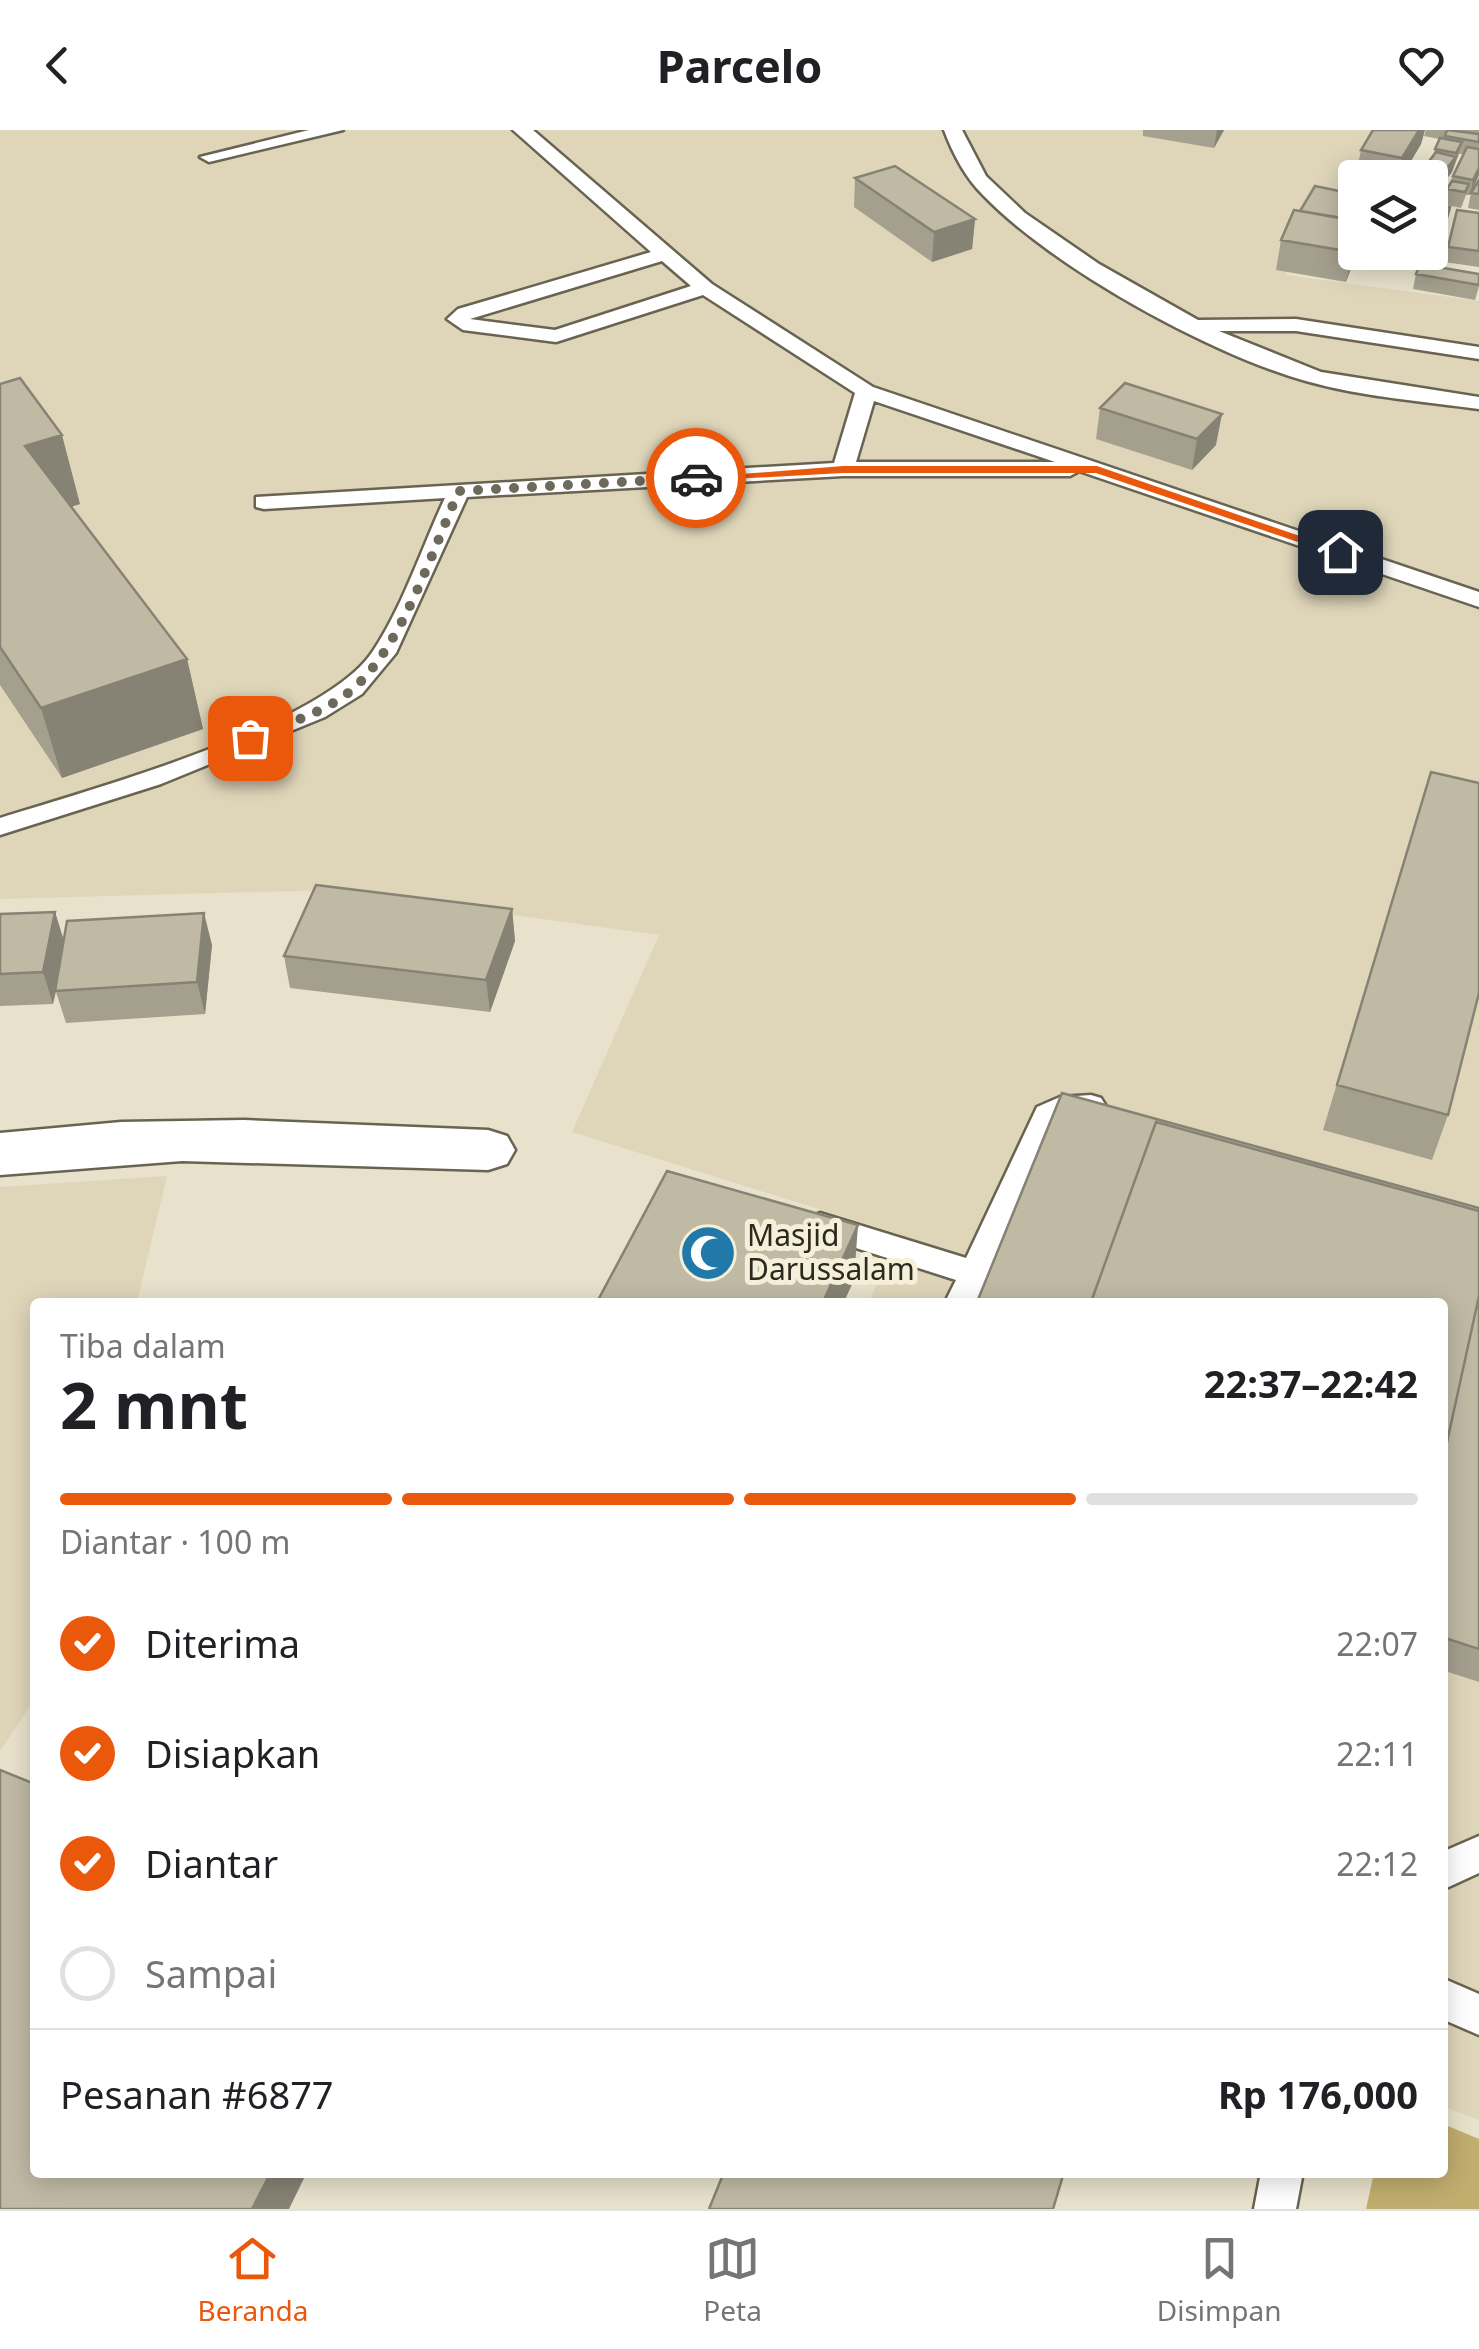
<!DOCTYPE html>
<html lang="id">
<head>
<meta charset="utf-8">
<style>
  body { margin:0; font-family:"Noto Sans",sans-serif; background:#f2f2f2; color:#202124; height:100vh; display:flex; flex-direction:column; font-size:38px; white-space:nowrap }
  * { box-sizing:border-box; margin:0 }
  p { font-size:32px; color:#757577 }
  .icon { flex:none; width:55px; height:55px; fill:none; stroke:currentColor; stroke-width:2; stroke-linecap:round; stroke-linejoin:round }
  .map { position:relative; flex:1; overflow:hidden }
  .side { position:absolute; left:30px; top:1168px; width:1418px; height:880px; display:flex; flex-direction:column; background:#fff; border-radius:10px; box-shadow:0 5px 25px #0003 }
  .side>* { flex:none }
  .fabs { position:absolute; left:1338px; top:30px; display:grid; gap:20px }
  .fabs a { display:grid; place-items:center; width:110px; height:110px; border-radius:10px; background:#fff; box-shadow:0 5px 25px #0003; font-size:50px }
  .pin { position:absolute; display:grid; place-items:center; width:85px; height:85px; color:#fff; margin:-42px; border-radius:20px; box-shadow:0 5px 15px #0006 }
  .courier { position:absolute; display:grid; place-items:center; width:100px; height:100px; margin:-50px; border:8px solid #ea580c; border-radius:50%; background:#fff; color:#222; box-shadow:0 2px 12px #0007 }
  .summary em { font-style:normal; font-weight:700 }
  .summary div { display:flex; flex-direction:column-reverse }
  .summary { display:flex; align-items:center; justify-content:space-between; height:170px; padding:0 30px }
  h1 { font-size:65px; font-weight:700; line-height:75px }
  .bar { display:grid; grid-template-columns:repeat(4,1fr); gap:15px 10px; align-content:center; height:120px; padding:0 30px }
  .bar i { height:12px; border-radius:8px; background:#e0e0e0 }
  .bar .on { background:#ea580c }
  .bar p { grid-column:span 4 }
  .line { display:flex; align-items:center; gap:25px; padding:0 30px; border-top:2px solid #e0e0e0 }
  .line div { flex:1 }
  ol { padding:0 30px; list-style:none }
  li { display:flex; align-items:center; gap:30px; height:110px }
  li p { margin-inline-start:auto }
  li .icon { padding:10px; border-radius:50%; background:#ea580c; color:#fff; stroke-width:4 }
  li:last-child { color:#757577 }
  li i { width:55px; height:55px; border:5px solid #e0e0e0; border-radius:50% }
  header { display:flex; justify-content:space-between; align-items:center; height:130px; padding:0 30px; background:#fff; font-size:45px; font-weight:700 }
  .dock { display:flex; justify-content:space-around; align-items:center; height:140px; border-top:2px solid #e0e0e0; background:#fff; font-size:28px; color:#757577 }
  .dock a { display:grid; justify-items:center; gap:5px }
  .dock .on { color:#ea580c }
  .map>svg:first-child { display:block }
</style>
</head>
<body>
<header><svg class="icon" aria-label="back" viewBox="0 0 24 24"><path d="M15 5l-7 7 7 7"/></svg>Parcelo<svg class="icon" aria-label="heart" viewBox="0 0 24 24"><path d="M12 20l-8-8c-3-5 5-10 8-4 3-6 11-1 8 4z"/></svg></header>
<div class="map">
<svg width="1479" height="2079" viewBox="0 0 1479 2079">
  <rect width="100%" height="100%" fill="#e8e2cc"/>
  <path fill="#dfd6ba" d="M0,0H1380L1285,145L1479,171V1990L1442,1976V1172H869L899,1104L572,1002L659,805L333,760L0,769Z
    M167,1046L137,1172H35V1569L0,1621V1057Z"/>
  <path fill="#c1ad6e" d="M1443,1994L1479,2009V2079H1366L1374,2043L1442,2042Z"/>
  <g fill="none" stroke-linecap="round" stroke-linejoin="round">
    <g stroke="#696351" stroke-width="5">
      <path id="service" d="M309,0H343L209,32L200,27Z
        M513,0H533L712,154L873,257L1479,462V477L1079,341L1070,346H843L467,367L396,523L362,564L325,587L161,654L0,705V688C89,660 324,596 373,521C403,476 422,417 445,368L264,379L256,377V367L834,333L855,263L703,165L556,212L463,200L447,189L458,179L651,122ZM662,131L691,156L555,200L470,189ZM874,271L1055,332H856Z
        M944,0H962L986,46L1025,83L1099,134L1198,190L1296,189L1479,217V229L1296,201H1219L1321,242L1479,267V279C1421,271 1362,267 1306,251C1209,224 1052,137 983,65C965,47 953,24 944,0Z
        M1091,965L1101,968L1106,976L1101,984L1058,992L977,1172H945L956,1150L809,1103L805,1095L809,1087L820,1083L966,1128L1037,977L1060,967Z
        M1479,1706V1743L1442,1760V1722Z
        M1442,1848L1479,1864V1905L1442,1889Z
        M1261,2042H1303L1296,2079H1254Z"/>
    </g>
    <g stroke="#696351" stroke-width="5">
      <path id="minor" d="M244,990L488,1000L507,1006L515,1020L507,1034L488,1040L182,1031L0,1045V1003L121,992Z"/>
    </g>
    <use href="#service" fill="#fff" fill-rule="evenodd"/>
    <use href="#minor" fill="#fff" fill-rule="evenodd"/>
  </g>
  <path fill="#a5a08e" d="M1143,0H1224L1214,18L1143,6Z
    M1373,0H1425L1421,14L1401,48H1355V49L1361,20Z
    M1426,0H1479V45L1470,65H1466L1461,78L1443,74L1447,59L1463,24H1459L1452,42L1441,56L1439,64L1432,75L1450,77L1435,132L1394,125L1395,122H1430V48H1420L1422,41L1433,26L1439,9L1424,6Z
    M855,48L975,89L972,119L932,132L854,77Z
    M1479,50V80L1468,78L1471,63Z
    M1354,64L1351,79L1345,88L1355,122H1357L1346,152L1276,140L1281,110L1300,81Z
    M1457,80L1479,83V137L1444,132Z
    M1416,144H1479V156L1475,170L1413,159Z
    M0,254L80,374L71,377L187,529L203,599L62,648L0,555Z
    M1100,278L1216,315L1192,340L1096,309Z
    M1431,642L1448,985L1432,1030L1323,1000Z
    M512,779L515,811L490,882L290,858L284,826Z
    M55,782L63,810L212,815L205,884L66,893L56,862L53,874L0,876V784Z
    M1479,1078V1552L1442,1540V1172Z"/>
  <path fill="#868274" d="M1217,0H1224L1214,18Z
    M1419,0H1425L1421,14L1401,48H1398L1402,28Z
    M1462,12L1452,42L1441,56L1439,64L1430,78L1433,64L1439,55L1441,45L1454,29Z
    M1479,38V45L1470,65L1473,50Z
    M1354,64L1351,79L1334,108L1337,93Z
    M975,89L972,119L932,132L934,102Z
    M1355,115V122H1357L1346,152Z
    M1222,284L1216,315L1192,340L1197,309Z
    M62,305L80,374L43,385L25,316Z
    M187,529L203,599L62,648L41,578Z
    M512,779L515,811L490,882L486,850Z
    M55,782L65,814L53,874L43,842Z
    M204,783L212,815L205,884L197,852Z
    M858,1095L854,1150L844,1172H823Z
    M271,2042H307L289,2079H252Z"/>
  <path fill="#c0baa5" stroke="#868274" stroke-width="2.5" d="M1373,0H1419L1402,28L1361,20Z
    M1447,0L1479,4V12L1445,6Z
    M1440,8L1462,12L1456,23L1435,19Z
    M1467,17L1479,19V38L1473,50L1453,46Z
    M1436,22L1456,27L1441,45L1422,41Z
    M895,36L975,89L934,102L855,48Z
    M1426,45L1443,49L1433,64L1430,63V48H1425Z
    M1479,50V64L1471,63Z
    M1452,51L1469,54L1465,62L1447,59Z
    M1315,56L1354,64L1340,88L1300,81Z
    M1430,74L1450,77L1439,117L1430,115Z
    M1294,80L1355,90V115L1352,122L1281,110Z
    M1457,80L1479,83V121L1448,117Z
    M1420,134L1479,144V155L1416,144Z
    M20,248L62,305L25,316L187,529L41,578L0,517V254Z
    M1125,253L1222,284L1197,309L1100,278Z
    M1431,642L1479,653V863L1448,985L1337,955Z
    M316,755L512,779L486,850L284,826Z
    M55,782L43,842L0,844V784Z
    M204,783L197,852L55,861L67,791Z
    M1062,963L1479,1078V1081L1156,992L1091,1172H977Z
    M1156,992L1479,1081V1166L1442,1335V1172H1091Z
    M667,1041L858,1095L823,1172H597Z
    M1479,1166V1519L1442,1507V1335Z
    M0,1640L35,1654V2042H271L252,2079H0Z
    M724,2042H1064L1053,2079H709Z"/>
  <path fill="#ea580c" d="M843,336H1097L1346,422L1336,425L1096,343H843L696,351L691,348Z"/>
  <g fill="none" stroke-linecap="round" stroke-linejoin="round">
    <path stroke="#6d6a5c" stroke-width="10" stroke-dasharray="0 18" d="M250,608C285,594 326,583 354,558C403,514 432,421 459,361L696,348"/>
  </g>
  <defs>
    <g id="mosque-disc" transform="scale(2.875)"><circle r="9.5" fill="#2079a8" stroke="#f6efd9"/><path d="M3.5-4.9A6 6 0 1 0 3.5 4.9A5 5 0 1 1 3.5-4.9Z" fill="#fff"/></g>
  </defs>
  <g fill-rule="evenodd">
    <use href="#mosque-disc" x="708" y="1123"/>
  </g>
  <g text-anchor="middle" stroke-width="10" stroke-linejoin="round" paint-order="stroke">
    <g font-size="30" fill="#2b2920" stroke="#f6efd9" text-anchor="start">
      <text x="747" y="1116">Masjid<tspan x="747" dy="34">Darussalam</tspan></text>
    </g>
  </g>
</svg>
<div class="fabs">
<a><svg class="icon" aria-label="layers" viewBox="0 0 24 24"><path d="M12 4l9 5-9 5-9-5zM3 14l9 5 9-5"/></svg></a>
</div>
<div class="pin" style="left:250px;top:608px;background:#ea580c"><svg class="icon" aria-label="bag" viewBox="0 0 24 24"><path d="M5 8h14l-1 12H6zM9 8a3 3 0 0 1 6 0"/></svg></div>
<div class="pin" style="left:1340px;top:422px;background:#1f2937"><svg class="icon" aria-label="home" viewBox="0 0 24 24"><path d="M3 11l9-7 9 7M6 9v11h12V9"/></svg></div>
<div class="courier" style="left:696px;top:348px"><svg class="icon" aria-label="car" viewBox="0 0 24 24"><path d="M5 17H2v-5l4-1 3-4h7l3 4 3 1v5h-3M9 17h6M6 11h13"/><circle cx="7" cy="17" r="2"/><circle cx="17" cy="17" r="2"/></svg></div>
<section class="side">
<div class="summary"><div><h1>2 mnt</h1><p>Tiba dalam</p></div><em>22:37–22:42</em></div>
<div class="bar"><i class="on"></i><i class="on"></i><i class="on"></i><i></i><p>Diantar · 100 m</p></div>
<ol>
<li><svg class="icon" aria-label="check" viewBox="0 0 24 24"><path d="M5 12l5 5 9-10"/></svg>Diterima<p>22:07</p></li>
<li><svg class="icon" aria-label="check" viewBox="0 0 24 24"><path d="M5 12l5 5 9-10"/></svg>Disiapkan<p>22:11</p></li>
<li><svg class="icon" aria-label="check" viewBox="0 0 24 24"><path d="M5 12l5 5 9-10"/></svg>Diantar<p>22:12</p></li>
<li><i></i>Sampai</li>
</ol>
<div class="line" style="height:130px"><div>Pesanan #6877</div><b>Rp 176,000</b></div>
</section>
</div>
<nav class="dock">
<a class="on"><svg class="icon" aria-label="home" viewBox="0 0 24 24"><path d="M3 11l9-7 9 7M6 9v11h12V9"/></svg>Beranda</a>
<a><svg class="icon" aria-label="map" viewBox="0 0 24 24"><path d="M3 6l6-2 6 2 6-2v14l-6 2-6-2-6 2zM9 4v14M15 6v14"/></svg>Peta</a>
<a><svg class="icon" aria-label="saved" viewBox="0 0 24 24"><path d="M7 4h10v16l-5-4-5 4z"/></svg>Disimpan</a>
</nav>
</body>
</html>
